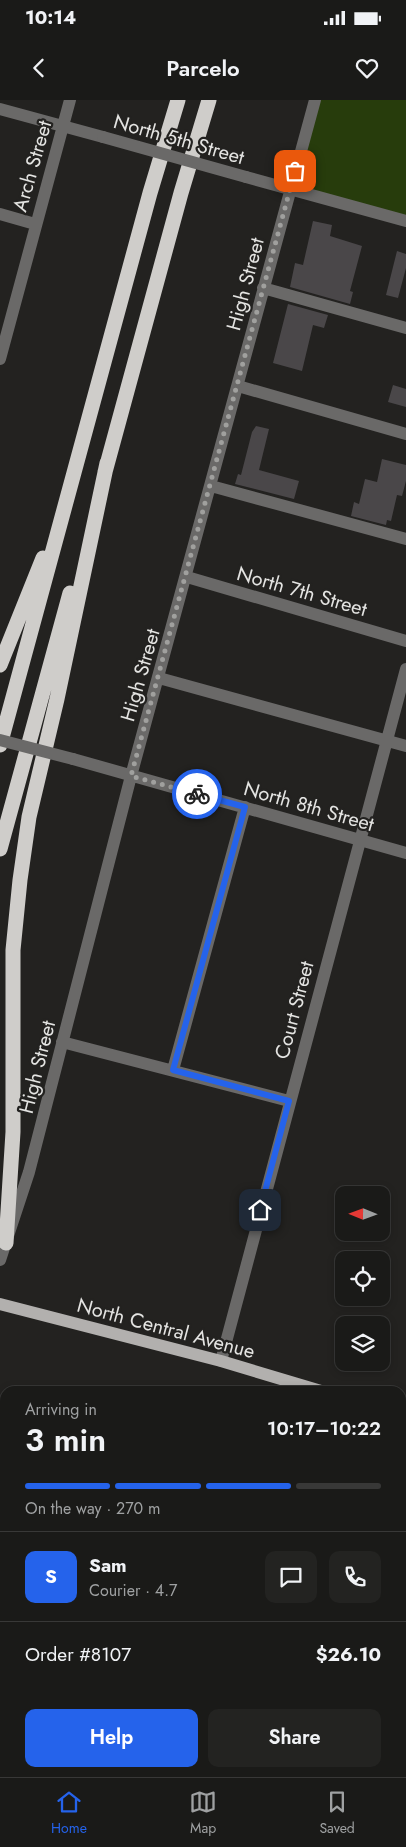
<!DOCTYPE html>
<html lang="en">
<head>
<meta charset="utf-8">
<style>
  body { margin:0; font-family:Jost,sans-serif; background:#232321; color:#f1f3f6; height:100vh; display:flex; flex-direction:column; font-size:19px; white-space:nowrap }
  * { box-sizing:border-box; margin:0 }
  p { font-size:16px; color:#9fa1a2 }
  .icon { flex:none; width:28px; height:28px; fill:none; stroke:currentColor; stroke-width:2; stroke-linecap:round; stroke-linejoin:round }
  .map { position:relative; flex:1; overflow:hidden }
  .details { position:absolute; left:0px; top:1286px; width:406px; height:391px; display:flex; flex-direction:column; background:#1a1a18; border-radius:15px 15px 0 0; box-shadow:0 2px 8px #0003,0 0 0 1px #383837 }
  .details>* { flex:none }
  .needle { width:32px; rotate:271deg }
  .tools { position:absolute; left:335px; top:1086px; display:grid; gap:10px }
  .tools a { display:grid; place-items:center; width:55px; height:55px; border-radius:10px; background:#1a1a18; box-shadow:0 2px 8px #0003,0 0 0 1px #383837; font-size:25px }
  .pin { position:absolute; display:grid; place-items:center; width:42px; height:42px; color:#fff; margin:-21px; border-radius:10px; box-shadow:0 2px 8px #0006 }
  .courier { position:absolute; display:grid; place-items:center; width:50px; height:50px; margin:-25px; border:4px solid #2563eb; border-radius:50%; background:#fff; color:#222; box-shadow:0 1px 6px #0007 }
  .overview em { font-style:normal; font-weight:600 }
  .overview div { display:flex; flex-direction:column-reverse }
  .overview { display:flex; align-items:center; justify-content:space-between; height:85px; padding:0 25px }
  h1 { font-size:32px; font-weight:600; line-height:38px }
  .bar { display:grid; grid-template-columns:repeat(4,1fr); gap:8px 5px; align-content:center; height:60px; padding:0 25px }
  .bar i { height:6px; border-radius:4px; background:#383837 }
  .bar .on { background:#2563eb }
  .bar p { grid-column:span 4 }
  .line { display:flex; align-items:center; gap:12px; padding:0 25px; border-top:1px solid #383837 }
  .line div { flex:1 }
  .round { display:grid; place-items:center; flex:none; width:52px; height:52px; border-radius:10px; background:#232321 }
  .primary-button { display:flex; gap:10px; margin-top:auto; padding:10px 25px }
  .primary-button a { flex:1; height:58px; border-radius:10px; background:#2563eb; color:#fff; font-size:20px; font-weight:600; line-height:58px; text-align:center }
  .primary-button a+a { background:#232321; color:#f1f3f6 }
  .status { display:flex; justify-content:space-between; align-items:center; height:35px; padding:0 25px; background:#1a1a18; direction:ltr }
  .status svg { height:14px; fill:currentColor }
  header { display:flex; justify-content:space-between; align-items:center; height:65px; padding:0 25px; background:#1a1a18; font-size:22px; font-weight:600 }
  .menu { display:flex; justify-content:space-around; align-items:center; height:70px; border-top:1px solid #383837; background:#1a1a18; font-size:14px; color:#9fa1a2 }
  .menu a { display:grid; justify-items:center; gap:2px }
  .menu .on { color:#2563eb }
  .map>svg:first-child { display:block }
</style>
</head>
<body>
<div class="status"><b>10:14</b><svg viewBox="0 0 49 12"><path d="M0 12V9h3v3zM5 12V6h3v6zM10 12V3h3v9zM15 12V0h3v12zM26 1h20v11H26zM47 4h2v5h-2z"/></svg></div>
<header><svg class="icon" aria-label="back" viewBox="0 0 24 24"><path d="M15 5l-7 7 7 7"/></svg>Parcelo<svg class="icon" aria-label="heart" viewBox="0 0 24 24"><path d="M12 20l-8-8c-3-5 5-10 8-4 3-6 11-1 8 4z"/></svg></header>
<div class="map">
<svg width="406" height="1677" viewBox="0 0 406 1677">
  <rect width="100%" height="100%" fill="#232220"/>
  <path fill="#273c0c" d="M315,0H406V121L290,89Z"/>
  <path fill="#4a4749" d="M313,121L332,125L330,136L362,146L350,191L353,192L350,204L290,187L295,163L303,165Z
    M397,151L406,154V168L398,198L386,195Z
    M288,204L328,215L324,228L313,225L302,271L273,263Z
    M393,285L406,289V307L388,302Z
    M256,326L269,329L259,370L299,381L294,399L235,384L238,374L241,375L252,332Z
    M382,359L406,365V381L402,396L397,395L391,421L387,420L386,425L351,416L354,402L359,404L365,379L377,382Z"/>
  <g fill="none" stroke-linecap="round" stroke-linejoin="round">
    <path stroke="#6a6968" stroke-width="12" d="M0,9L103,37
      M246,77L406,121
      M0,114L35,124
      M263,188L406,228
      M0,259L70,0
      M238,286L406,334
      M211,386L406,439
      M187,477L406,541
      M159,578L406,646
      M73,659L406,753
      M62,942L289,1001
      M173,970L245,707
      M0,1160L29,1072L131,676L315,0
      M221,1261L406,569
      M0,1461L5,1462
      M214,1677L215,1672"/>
    <path stroke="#b2b0ae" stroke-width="12" d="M0,1204L221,1261L321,1291
      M401,1313L406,1314
      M0,1482L5,1480"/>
    <path stroke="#cfcdca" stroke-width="15" d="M105,372L181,93L209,0
      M0,565L43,458
      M0,645L150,93L178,0
      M0,749L70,493
      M6,1143L13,1032V850L20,780L29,717L57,599L107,363"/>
    <g stroke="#cececc" stroke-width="5.5">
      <path id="rail" d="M401,1458L406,1456
        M401,1470L406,1467
        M0,1615L5,1613
        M0,1624L5,1622"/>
    </g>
    <use href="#rail" stroke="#232220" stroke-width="4" stroke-dasharray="11" stroke-linecap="butt"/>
    <path stroke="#6a6968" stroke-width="12" d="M103,37L246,77
      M0,640L73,659"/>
  </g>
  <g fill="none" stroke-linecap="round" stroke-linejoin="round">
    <path stroke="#a0a09e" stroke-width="5" stroke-dasharray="0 9" d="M197,694L131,676L295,71"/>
    <path stroke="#2563eb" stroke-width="6" d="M197,694L245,707L173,970L289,1001L260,1110"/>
  </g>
  <g text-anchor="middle" stroke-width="4.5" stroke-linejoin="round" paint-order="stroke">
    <g font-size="20" fill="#e4e4e2" stroke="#232220">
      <text transform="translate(179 39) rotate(16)" y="7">North 5th Street</text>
      <text transform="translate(32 66) rotate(-74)" y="7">Arch Street</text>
      <text transform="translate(245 184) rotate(-75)" y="7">High Street</text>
      <text transform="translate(302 491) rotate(16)" y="7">North 7th Street</text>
      <text transform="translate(140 575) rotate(-74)" y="7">High Street</text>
      <text transform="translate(309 706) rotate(16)" y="7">North 8th Street</text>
      <text transform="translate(294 910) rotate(-75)" y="7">Court Street</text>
      <text transform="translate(37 967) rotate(-76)" y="7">High Street</text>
      <text transform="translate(166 1228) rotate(15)" y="7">North Central Avenue</text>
    </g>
  </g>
</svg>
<div class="tools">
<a><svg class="needle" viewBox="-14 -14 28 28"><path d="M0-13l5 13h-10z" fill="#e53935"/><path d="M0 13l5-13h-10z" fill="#9fa1a2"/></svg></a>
<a><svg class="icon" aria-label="locate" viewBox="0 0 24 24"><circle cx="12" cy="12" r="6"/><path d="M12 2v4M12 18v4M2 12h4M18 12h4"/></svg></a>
<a><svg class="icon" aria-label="layers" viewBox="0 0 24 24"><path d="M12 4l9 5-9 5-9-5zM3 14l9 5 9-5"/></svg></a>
</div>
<div class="pin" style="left:295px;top:71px;background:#ea580c"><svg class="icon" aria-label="bag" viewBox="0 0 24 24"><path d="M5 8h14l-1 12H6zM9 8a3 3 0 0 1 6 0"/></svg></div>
<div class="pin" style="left:260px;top:1110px;background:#1f2937"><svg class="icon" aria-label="home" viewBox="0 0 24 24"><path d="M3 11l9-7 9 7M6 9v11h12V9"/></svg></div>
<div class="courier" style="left:197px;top:694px"><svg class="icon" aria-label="bike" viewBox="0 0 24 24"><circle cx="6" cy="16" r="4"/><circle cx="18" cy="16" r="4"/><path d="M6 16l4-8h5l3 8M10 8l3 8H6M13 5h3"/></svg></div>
<section class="details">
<div class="overview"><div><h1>3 min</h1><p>Arriving in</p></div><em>10:17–10:22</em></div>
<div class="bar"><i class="on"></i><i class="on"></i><i class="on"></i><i></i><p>On the way · 270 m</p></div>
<div class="line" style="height:90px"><b class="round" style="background:#2563eb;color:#fff">S</b><div><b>Sam</b><p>Courier · 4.7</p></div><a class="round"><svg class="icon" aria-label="chat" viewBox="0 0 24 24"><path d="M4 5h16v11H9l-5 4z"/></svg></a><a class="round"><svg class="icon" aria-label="phone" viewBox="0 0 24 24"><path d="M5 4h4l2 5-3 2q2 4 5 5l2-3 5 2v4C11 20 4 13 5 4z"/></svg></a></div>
<div class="line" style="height:65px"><div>Order #8107</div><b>$26.10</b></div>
<div class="primary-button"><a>Help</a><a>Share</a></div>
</section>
</div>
<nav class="menu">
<a class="on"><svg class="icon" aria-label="home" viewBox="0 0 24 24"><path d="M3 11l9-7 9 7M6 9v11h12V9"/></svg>Home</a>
<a><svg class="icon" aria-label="map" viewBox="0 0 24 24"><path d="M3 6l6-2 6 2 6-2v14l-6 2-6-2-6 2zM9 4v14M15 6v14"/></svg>Map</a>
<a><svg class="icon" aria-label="saved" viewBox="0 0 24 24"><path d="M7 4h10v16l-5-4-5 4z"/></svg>Saved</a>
</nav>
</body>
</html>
